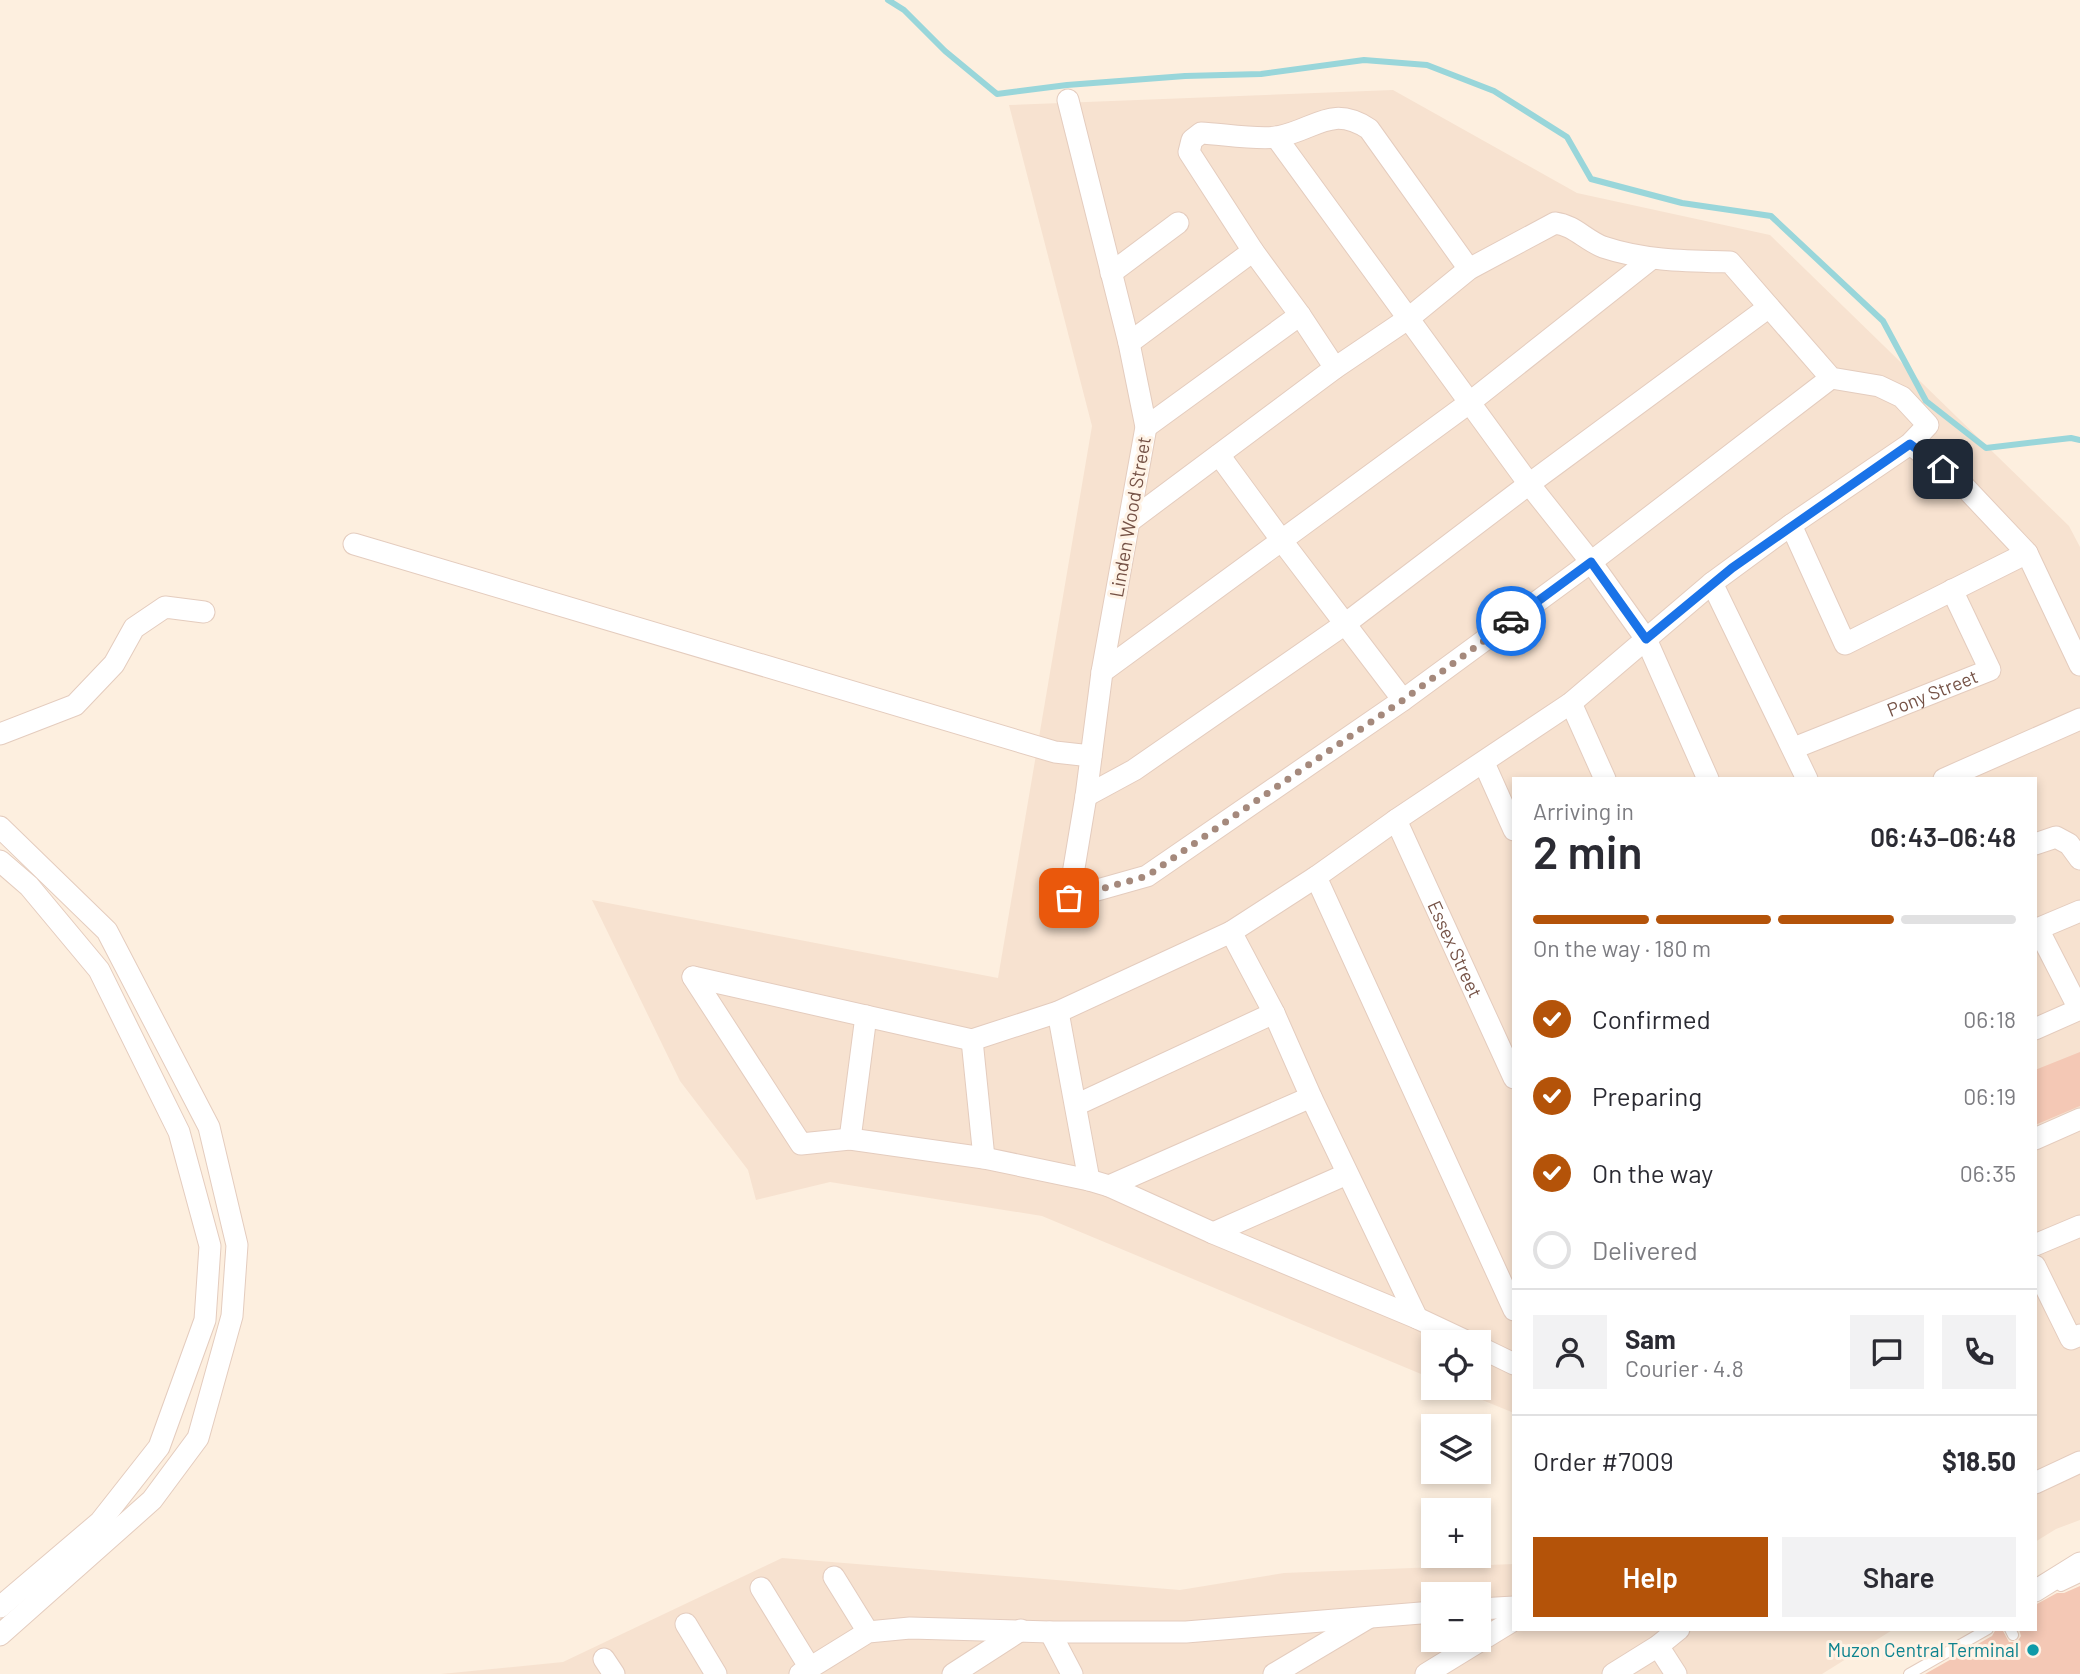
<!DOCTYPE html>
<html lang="en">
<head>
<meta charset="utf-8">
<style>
  body { margin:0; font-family:Barlow,sans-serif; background:#f2f2f3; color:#2b2b33; height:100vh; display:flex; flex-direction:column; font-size:26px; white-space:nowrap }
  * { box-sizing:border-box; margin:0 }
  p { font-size:23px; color:#7c7c81 }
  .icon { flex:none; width:38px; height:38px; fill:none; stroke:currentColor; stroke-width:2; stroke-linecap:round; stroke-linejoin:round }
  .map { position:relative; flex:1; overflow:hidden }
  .details { position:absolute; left:1512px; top:777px; width:525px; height:854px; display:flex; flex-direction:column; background:#fff; border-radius:0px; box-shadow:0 4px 10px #0003 }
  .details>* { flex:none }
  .buttons { position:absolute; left:1421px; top:1330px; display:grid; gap:14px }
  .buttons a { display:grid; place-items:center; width:70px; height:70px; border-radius:0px; background:#fff; box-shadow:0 4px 10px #0003; font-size:35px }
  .pin { position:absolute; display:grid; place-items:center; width:60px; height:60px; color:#fff; margin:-30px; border-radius:14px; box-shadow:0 4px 10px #0006 }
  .courier { position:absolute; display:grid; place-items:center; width:70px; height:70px; margin:-35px; border:5px solid #1a73e8; border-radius:50%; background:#fff; color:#222; box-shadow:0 2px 9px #0007 }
  .headline em { font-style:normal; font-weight:600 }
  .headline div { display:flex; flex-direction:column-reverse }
  .headline { display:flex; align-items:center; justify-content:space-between; height:119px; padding:0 21px }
  h1 { font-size:46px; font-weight:600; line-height:52px }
  .bar { display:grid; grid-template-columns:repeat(4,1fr); gap:10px 7px; align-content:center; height:84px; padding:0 21px }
  .bar i { height:9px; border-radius:5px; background:#e1e1e2 }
  .bar .on { background:#b45309 }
  .bar p { grid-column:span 4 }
  .line { display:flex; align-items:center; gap:18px; padding:0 21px; border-top:2px solid #e1e1e2 }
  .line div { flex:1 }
  .round { display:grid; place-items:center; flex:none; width:74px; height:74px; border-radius:0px; background:#f2f2f3 }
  ol { padding:0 21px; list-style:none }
  li { display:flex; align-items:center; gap:21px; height:77px }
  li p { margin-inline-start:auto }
  li .icon { padding:7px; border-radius:50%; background:#b45309; color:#fff; stroke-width:4 }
  li:last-child { color:#7c7c81 }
  li i { width:38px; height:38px; border:4px solid #e1e1e2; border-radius:50% }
  .button { display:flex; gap:14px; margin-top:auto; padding:14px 21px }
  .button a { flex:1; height:80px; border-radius:0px; background:#b45309; color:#fff; font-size:28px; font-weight:600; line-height:80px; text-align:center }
  .button a+a { background:#f2f2f3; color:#2b2b33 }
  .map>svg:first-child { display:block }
</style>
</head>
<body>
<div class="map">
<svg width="2080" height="1674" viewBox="0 0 2080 1674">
  <rect width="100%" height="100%" fill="#fdefdf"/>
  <path fill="#f7e2d0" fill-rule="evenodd" d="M1393,90L1577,193L1770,235L2069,526L2080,547V1520L2056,1529L2035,1542V779H1514V1413L1453,1388H1479V1342H1433V1379L1042,1216L830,1182L756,1200L748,1170L680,1081L592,900L998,978L1092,426L1009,105Z
    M782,1558L1180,1590L1284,1573L1514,1564V1629H1894L1822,1674H441L563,1662ZM1433,1594H1479V1640H1433Z"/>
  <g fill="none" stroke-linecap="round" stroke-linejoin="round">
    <path stroke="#99d6da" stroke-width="6" d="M888,0L904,10L945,51L997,94L1067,85L1185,76L1261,74L1364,60L1427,65L1494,91L1567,137L1591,179L1682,203L1771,216L1883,321L1926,401L1986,448L2071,438L2080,440"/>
  </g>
  <path fill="#f4c8b5" d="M2080,1052V1106L2035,1125V1070Z
    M2080,1586V1674H1925L1992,1636L1996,1629H2002L2009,1642H2017L2021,1636L2019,1629H2035V1605L2057,1593H2064Z"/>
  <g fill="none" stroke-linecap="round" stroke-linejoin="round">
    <g stroke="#e4ccbe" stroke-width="12">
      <path id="lane" d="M2061,1586L2080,1577
        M2010,1629L2013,1635
        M1909,1674L1988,1629"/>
    </g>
    <g stroke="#e4ccbe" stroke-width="23">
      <g id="street">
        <path d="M1068,100L1129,343L1146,427L1102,672L1086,796L1069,898L1147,876L1403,700L1591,562L1831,378"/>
        <path d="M1276,137L1529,484L1591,562L1646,639L1708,779"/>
        <path d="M1111,273L1178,223"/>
        <path d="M1129,343L1253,251"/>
        <path d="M1335,368L1300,315L1253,251L1189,152L1192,140L1201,133C1222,134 1257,140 1277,137C1315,130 1331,104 1369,129L1469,269"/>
        <path d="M1146,427L1300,315"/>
        <path d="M1910,444L1960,482L2027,553L2080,665"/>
        <path d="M1219,455L1282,541L1403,700"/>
        <path d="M1791,525L1845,644L2027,553"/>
        <path d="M354,544L1055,752L1091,756"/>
        <path d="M1712,583L1807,779"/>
        <path d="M1102,672L1469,403L1651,259"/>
        <path d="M1571,703L1605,779"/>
        <path d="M0,734L75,705L114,664L134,628L165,607L204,612"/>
        <path id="s1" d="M1794,748L1990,670L1952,590"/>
        <path d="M1484,763L1514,830"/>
        <path d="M1944,779L2080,719"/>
        <path d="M1086,796L1134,770L1345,624L1529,484L1769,307"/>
        <path id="s2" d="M1396,820L1514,1078"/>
        <path d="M0,827L107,931L209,1127L237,1245L232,1316L198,1438L152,1500L0,1635"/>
        <path d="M2035,844L2056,837L2069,844L2080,859"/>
        <path d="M0,861L29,886L99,970L179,1132L210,1246L205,1320L159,1447L100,1522L0,1607"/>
        <path d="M1316,877L1514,1310"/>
        <path d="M2038,929L2079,1009"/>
        <path d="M2035,930L2080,911"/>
        <path d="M1231,932L1274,1013L1311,1097L1417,1318"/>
        <path d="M693,977L972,1040L1058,1012L1231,932L1316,877L1396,820L1571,703L1712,583L1791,525L1910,444L1928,425L1902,397L1879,386L1831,378L1730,262C1686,261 1645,261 1603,247C1585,240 1574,225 1555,223L1469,269L1409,318L1335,368L1130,521"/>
        <path d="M693,977L801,1144L850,1139L984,1158L1089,1180L1109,1186L1213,1233L1417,1318L1468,1342"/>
        <path d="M1058,1012L1089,1180"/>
        <path d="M2035,1029L2080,1009"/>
        <path d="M972,1040L984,1158"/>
        <path d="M1076,1105L1274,1013"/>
        <path d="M850,1139L866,1016"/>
        <path d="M2035,1139L2080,1119"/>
        <path d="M1109,1186L1311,1097"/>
        <path d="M1213,1233L1347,1174"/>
        <path d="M2035,1245L2080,1226"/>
        <path d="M2035,1266L2071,1339L2080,1335"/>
        <path d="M1479,1347L1514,1364"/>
        <path d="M2035,1483L2080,1462"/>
        <path d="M834,1577L868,1632"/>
        <path d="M761,1588L810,1668"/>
        <path d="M2035,1591L2080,1563"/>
        <path d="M1479,1609L1514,1607"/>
        <path d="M686,1624L716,1674"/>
        <path d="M1050,1632L1072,1674"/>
        <path d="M1658,1646L1676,1674"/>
        <path d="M604,1659L614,1674"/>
        <path d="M800,1674L868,1632L910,1628L1050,1632H1186L1433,1612"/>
        <path d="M953,1674L1021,1630"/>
        <path d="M1274,1674L1368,1618"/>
        <path d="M1426,1674L1514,1620"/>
        <path d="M1613,1674L1658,1646L1679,1629"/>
      </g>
    </g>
    <use href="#lane" stroke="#fff" stroke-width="10"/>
    <use href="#street" stroke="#fff" stroke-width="21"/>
  </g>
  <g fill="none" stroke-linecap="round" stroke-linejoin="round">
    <path stroke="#a5897c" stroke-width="7" stroke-dasharray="0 12.6" d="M1069,898L1147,876L1403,700L1511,621"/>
    <path stroke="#1a73e8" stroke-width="9" d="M1511,621L1591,562L1646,639L1732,568L1910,444L1943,469"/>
  </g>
  <circle fill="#0f9aa8" stroke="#fff3e6" stroke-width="2.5" cx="2033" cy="1650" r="7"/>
  <g text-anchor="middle" stroke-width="6" stroke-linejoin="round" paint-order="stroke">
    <g font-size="19" fill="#755246" stroke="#fff3e6">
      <text transform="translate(1130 517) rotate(-80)" y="7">Linden Wood Street</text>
      <text dy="7" stroke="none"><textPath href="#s1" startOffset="149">Pony Street</textPath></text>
      <text dy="7" stroke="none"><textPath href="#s2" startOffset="142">Essex Street</textPath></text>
    </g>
    <g font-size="19" fill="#0d838f" stroke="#fff3e6" text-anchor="end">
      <text x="2019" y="1657">Muzon Central Terminal</text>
    </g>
  </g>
</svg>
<div class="buttons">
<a><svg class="icon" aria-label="locate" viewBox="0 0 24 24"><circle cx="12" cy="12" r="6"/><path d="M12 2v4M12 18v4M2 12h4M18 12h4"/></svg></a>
<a><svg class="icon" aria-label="layers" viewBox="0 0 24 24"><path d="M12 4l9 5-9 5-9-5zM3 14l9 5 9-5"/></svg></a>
<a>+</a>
<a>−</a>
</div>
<div class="pin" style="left:1069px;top:898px;background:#ea580c"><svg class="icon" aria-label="bag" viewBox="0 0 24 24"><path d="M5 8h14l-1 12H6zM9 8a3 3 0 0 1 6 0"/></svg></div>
<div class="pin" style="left:1943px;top:469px;background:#1f2937"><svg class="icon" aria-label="home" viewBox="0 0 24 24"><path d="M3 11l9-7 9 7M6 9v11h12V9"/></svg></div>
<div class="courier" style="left:1511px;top:621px"><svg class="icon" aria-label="car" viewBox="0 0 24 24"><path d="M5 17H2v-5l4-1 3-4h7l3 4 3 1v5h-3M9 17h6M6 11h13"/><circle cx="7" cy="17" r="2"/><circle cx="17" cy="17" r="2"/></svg></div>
<section class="details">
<div class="headline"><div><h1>2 min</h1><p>Arriving in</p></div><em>06:43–06:48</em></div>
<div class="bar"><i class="on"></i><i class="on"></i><i class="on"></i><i></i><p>On the way · 180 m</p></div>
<ol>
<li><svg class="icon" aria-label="check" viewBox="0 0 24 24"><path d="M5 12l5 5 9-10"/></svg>Confirmed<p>06:18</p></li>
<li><svg class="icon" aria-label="check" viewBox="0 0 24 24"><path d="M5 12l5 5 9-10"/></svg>Preparing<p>06:19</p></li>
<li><svg class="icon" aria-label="check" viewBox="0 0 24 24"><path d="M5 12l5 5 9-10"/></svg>On the way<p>06:35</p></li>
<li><i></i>Delivered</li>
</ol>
<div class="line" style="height:126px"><a class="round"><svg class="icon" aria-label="person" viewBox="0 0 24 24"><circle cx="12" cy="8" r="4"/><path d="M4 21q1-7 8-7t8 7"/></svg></a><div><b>Sam</b><p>Courier · 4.8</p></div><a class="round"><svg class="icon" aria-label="chat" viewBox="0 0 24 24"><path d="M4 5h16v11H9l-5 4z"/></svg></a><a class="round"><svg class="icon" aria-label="phone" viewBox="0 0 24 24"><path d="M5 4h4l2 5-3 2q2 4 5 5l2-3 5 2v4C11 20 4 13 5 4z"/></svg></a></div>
<div class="line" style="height:91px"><div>Order #7009</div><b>$18.50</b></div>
<div class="button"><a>Help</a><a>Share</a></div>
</section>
</div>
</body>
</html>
